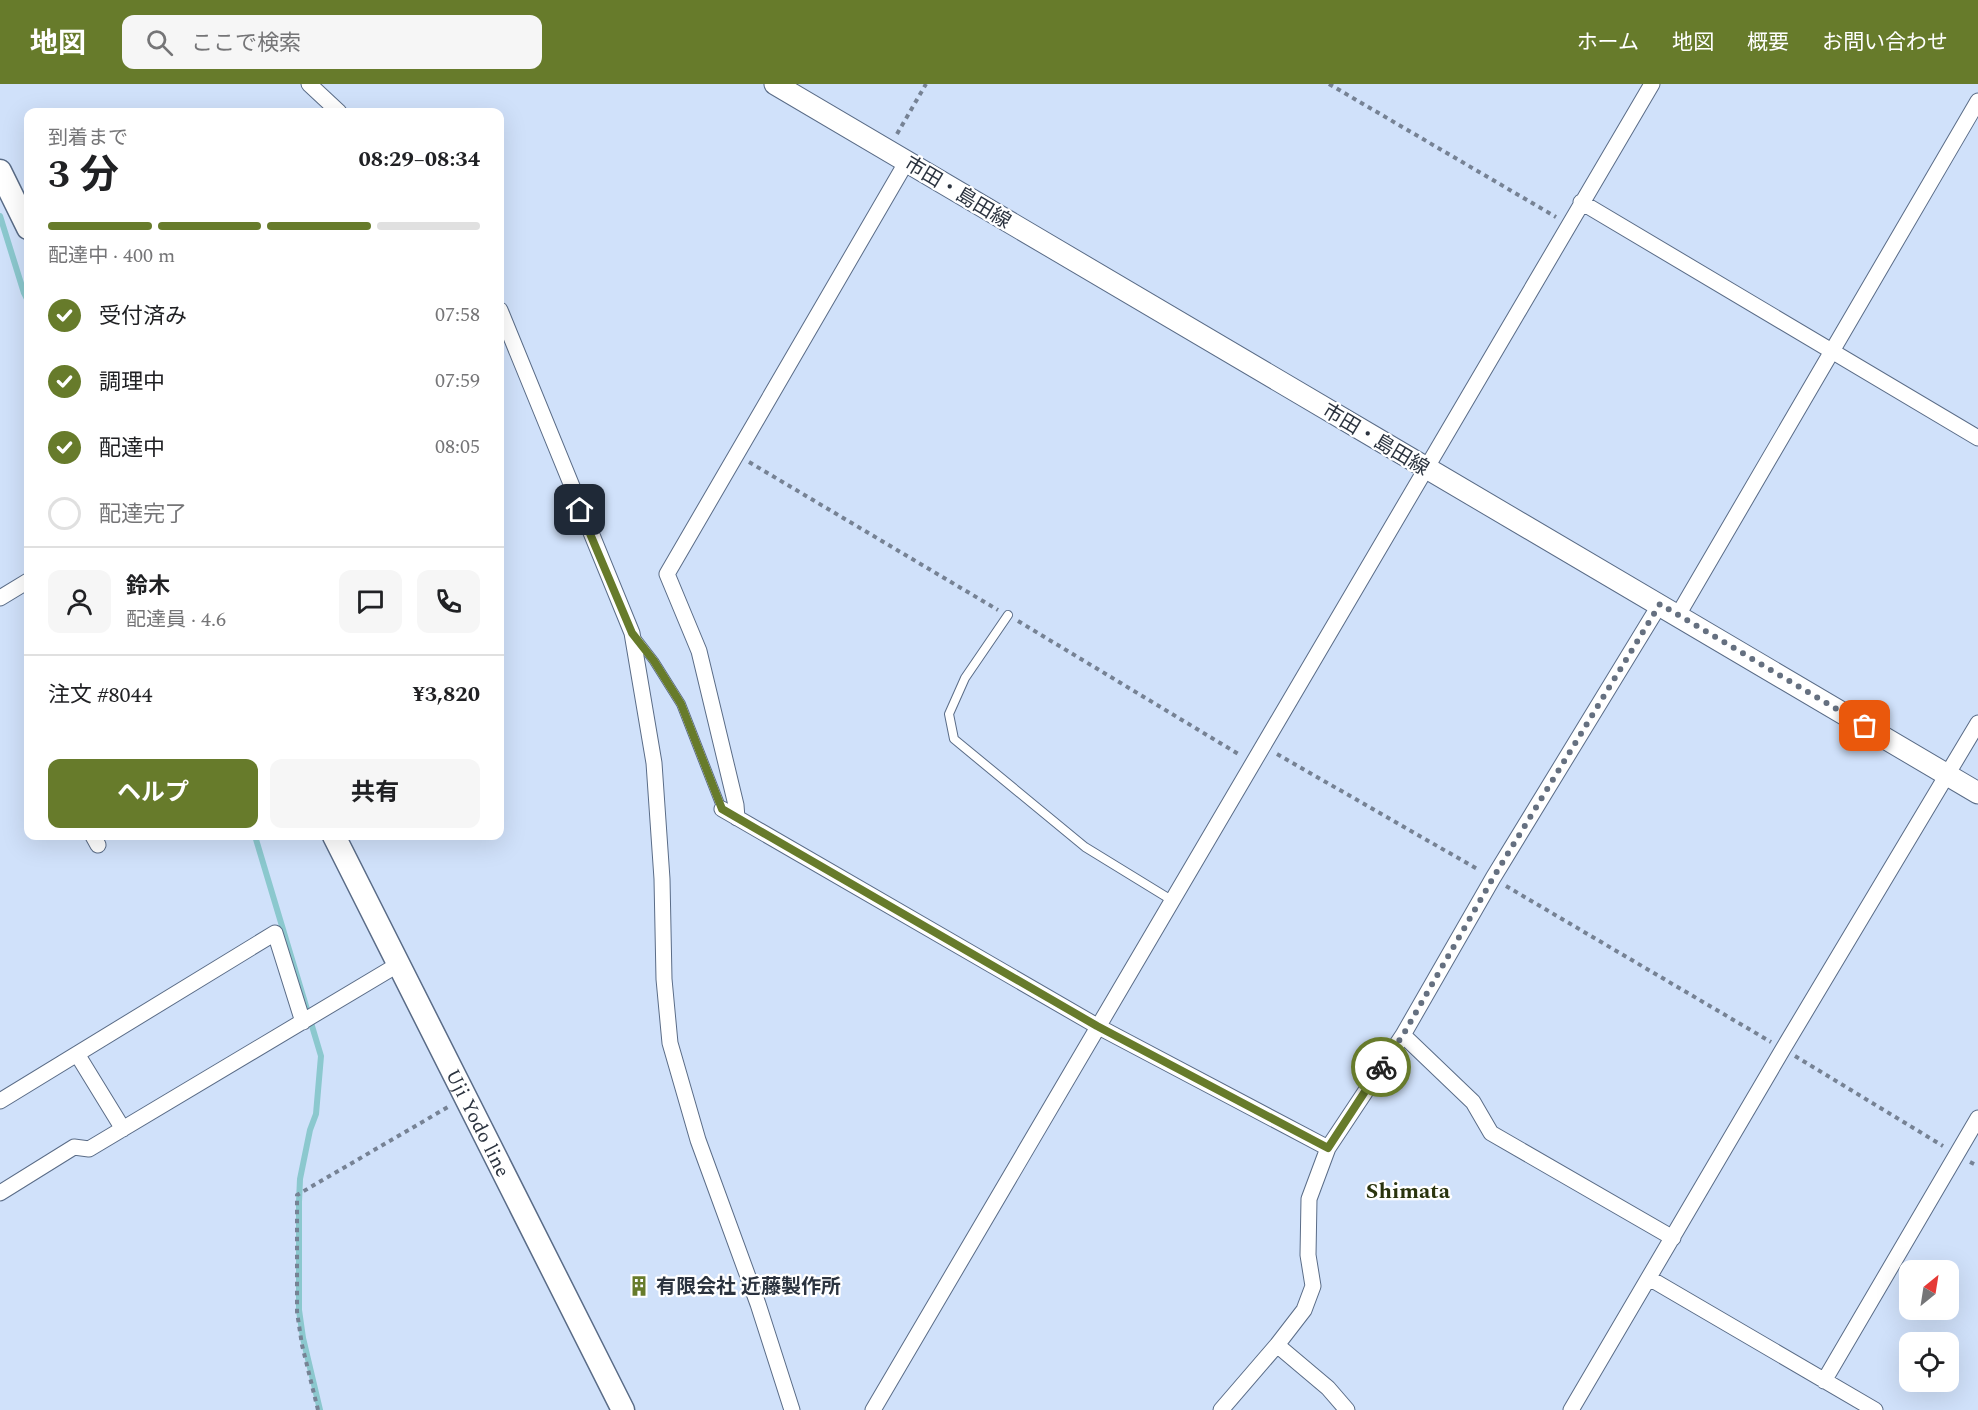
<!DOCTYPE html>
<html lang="ja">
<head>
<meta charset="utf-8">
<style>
  body { margin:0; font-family:Spectral,"Noto Sans JP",serif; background:#f6f6f6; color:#202124; height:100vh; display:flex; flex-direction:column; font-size:22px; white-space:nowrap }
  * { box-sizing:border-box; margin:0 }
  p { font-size:20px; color:#757577 }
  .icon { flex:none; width:33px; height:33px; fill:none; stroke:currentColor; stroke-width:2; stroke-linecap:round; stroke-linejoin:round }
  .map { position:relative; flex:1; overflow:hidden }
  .sheet { position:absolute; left:24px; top:24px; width:480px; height:732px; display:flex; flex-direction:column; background:#fff; border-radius:12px; box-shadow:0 6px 24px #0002 }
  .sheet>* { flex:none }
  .needle { width:39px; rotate:30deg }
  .buttons { position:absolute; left:1899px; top:1176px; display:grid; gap:12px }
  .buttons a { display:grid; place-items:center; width:60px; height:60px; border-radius:12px; background:#fff; box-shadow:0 6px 24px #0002; font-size:30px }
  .pin { position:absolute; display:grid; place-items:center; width:51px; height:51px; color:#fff; margin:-26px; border-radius:12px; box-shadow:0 3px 9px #0006 }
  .courier { position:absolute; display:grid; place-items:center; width:60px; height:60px; margin:-30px; border:4px solid #677b2b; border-radius:50%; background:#fff; color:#222; box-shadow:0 2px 8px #0007 }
  .headline em { font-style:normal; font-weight:700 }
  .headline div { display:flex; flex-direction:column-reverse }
  .headline { display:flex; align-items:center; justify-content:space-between; height:102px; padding:0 24px }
  h1 { font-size:39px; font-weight:700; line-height:45px }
  .bar { display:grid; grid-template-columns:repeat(4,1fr); gap:9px 6px; align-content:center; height:72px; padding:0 24px }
  .bar i { height:8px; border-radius:4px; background:#e0e0e0 }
  .bar .active { background:#677b2b }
  .bar p { grid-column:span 4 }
  .line { display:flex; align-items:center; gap:15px; padding:0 24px; border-top:2px solid #e0e0e0 }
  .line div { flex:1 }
  .round { display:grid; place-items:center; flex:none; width:63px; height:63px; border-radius:12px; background:#f6f6f6 }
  ol { padding:0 24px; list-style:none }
  li { display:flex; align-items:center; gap:18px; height:66px }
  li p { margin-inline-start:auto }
  li .icon { padding:6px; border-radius:50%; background:#677b2b; color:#fff; stroke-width:4 }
  li:last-child { color:#757577 }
  li i { width:33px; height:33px; border:3px solid #e0e0e0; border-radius:50% }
  .cta { display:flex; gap:12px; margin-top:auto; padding:12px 24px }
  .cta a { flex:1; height:69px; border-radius:12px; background:#677b2b; color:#fff; font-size:24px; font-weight:700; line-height:69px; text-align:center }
  .cta a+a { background:#f6f6f6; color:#202124 }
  header { display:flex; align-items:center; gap:36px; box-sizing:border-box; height:84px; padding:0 30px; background:#677b2b; color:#fff }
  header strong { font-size:28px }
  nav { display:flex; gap:33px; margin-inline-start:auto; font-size:21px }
  .search { width:420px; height:54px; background:#f6f6f6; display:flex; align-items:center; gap:15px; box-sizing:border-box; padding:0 21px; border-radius:12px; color:#757577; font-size:22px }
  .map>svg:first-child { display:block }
</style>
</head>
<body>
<header>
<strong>地図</strong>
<div class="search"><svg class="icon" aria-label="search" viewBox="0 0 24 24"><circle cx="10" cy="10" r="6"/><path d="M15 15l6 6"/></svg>ここで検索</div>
<nav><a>ホーム</a><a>地図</a><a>概要</a><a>お問い合わせ</a></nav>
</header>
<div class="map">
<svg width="1978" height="1326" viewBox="0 0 1978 1326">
  <rect width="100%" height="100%" fill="#d0e1fa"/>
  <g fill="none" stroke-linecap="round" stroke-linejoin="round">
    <path stroke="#8bc8ce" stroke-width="6" d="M0,132L24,209L28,217
      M255,752L321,972L316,1030L310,1046L300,1095L299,1118V1226L303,1254L320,1326"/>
    <g stroke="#5a6c87" stroke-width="10">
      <path id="lane" d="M1008,531L965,594L949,630L954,655L1085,763L1173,817
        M637,555L654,577L681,620L722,725"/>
    </g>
    <g stroke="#5a6c87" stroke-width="17">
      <path id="street" d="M309,0L339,28
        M1581,118L1978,354
        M500,226L632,549L654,679L662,795L664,895L670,959L698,1056L758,1220L792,1326
        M0,514L28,497
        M1678,531L1978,17
        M722,725L1097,942L1328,1064
        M737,734L736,721L699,567L667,490L907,77
        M93,752L98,761
        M1403,951L1473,1018L1491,1049L1673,1154
        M77,970L123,1045
        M0,1017L275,849L303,938
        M0,1109L74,1063L89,1065L399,880
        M1649,1194L1875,1326
        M1277,1261L1328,1304L1347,1326
        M1824,1297L1978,1034
        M873,1326L1652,0
        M1221,1326L1277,1261L1304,1226L1313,1202L1308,1171L1309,1115L1328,1064L1403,951L1493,794L1660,520
        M1571,1326L1783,965L1978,639"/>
    </g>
    <g stroke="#5a6c87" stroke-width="23">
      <path id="secondary" d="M775,0C1176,236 1577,473 1978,709"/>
    </g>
    <g stroke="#5a6c87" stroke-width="25">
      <g id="primary">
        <path d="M0,87L28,144"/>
        <path id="s1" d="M334,752L623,1326"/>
      </g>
    </g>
    <path stroke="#768294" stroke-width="4" stroke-dasharray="4.5 4.5" stroke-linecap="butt" d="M1329,0L1556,133
      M897,50L926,0
      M749,378L998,526
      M1018,537L1240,671
      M1277,670L1479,786
      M1506,802L1771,958
      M1795,972L1943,1062
      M1970,1078L1978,1082
      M318,1326L302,1261L297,1228V1111L448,1023"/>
    <use href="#lane" stroke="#fff" stroke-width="8"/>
    <use href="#street" stroke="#fff" stroke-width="15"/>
    <use href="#secondary" stroke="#fff" stroke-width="21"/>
    <use href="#primary" stroke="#fff" stroke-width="22"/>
  </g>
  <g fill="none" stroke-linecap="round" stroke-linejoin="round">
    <path stroke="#657080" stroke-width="6" stroke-dasharray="0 10.8" d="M1381,983L1403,951L1493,794L1660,520L1865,642"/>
    <path stroke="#677b2b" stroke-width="8" d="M580,426L632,549L654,577L681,620L722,725L1097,942L1328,1064L1381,983"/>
  </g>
  <defs>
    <g id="building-bare" transform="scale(1.62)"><path d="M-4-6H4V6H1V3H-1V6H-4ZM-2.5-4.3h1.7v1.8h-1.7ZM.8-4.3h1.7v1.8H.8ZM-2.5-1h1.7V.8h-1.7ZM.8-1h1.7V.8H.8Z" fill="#677b2b" stroke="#fff" stroke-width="2.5" paint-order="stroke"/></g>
  </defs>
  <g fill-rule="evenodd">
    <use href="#building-bare" x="639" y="1202"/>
  </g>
  <g text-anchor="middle" stroke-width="4.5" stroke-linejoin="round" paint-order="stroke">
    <g font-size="20" fill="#2b333f" stroke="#fff">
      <text transform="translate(958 108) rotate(31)" y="7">市田・島田線</text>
      <text transform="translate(1376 355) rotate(31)" y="7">市田・島田線</text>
      <text dy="7" stroke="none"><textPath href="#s1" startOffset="321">Uji Yodo line</textPath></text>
    </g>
    <g font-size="20" font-weight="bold" fill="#2b333f" stroke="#fff" text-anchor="start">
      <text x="656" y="1209">有限会社 近藤製作所</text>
    </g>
    <g font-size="22" font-weight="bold" fill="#2a340e" stroke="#fff">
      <text x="1408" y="1114">Shimata</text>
    </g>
  </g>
</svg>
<div class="buttons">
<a><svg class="needle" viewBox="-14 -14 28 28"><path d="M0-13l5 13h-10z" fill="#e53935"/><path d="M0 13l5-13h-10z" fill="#757577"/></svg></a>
<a><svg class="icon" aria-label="locate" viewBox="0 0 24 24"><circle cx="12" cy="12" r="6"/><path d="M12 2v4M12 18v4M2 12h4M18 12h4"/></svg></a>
</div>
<div class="pin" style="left:1865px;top:642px;background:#ea580c"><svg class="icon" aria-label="bag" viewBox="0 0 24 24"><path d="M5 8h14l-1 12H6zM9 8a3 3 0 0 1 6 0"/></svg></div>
<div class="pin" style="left:580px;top:426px;background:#1f2937"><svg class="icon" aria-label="home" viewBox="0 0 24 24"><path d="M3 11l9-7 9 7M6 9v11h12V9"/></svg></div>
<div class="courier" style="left:1381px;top:983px"><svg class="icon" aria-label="bike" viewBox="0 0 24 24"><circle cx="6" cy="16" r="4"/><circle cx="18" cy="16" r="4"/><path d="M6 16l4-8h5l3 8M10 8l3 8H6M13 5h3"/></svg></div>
<section class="sheet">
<div class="headline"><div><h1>3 分</h1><p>到着まで</p></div><em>08:29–08:34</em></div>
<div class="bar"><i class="active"></i><i class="active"></i><i class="active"></i><i></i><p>配達中 · 400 m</p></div>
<ol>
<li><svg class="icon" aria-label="check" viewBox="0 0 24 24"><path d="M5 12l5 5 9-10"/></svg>受付済み<p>07:58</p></li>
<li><svg class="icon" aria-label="check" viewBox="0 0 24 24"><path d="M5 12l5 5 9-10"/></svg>調理中<p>07:59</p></li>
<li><svg class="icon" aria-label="check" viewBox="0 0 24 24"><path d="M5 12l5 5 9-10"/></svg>配達中<p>08:05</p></li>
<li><i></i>配達完了</li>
</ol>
<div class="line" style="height:108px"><a class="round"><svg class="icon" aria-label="person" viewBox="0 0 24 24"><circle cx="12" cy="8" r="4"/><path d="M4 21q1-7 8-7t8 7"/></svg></a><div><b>鈴木</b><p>配達員 · 4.6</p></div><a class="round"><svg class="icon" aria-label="chat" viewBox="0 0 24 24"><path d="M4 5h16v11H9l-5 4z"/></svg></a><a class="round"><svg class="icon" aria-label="phone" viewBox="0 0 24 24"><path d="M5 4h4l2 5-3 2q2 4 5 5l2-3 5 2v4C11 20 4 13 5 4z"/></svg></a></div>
<div class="line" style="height:78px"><div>注文 #8044</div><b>¥3,820</b></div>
<div class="cta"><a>ヘルプ</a><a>共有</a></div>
</section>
</div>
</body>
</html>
